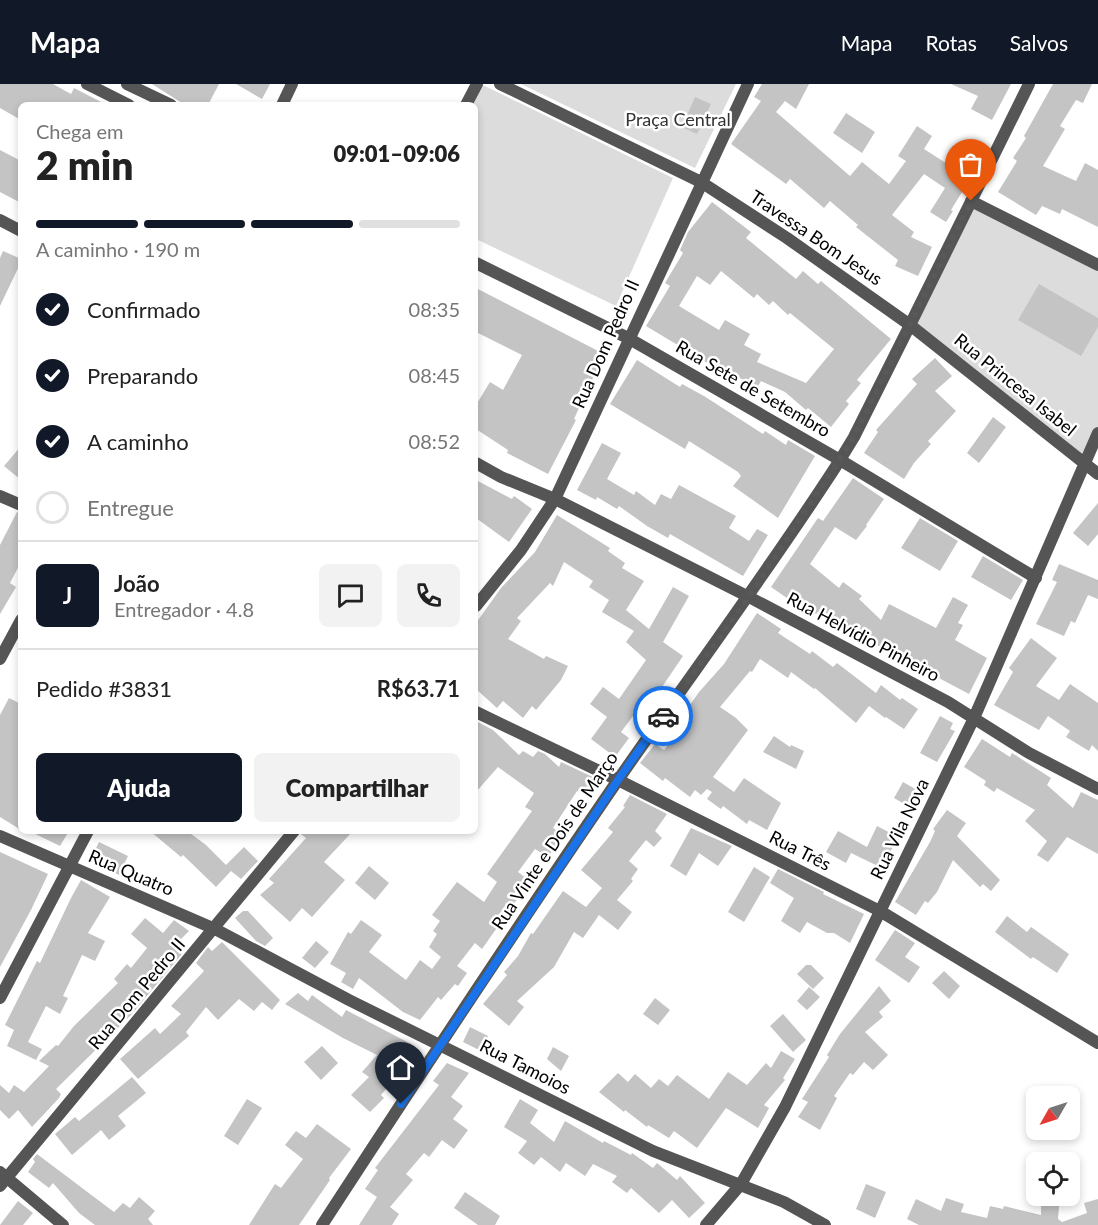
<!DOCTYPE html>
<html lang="pt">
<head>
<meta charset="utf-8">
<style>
  body { margin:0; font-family:Lato,sans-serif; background:#f2f2f2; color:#222; height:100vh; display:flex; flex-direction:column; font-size:22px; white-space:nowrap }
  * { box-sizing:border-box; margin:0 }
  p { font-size:20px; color:#767676 }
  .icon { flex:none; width:33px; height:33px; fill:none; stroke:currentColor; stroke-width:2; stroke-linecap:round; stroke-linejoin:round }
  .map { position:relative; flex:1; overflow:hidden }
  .sheet { position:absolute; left:18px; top:18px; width:460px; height:732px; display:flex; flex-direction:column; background:#fff; border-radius:9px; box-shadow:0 3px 9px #0003 }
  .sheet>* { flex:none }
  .needle { width:39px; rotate:231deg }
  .tools { position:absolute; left:1026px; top:1002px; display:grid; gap:12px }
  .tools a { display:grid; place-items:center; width:54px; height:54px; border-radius:9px; background:#fff; box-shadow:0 3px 9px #0003; font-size:30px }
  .pin { position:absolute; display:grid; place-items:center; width:51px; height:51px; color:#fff; margin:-62px -26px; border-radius:50% 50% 50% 0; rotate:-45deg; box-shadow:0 0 6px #0007 }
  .pin .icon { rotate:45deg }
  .courier { position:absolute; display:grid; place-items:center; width:60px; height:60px; margin:-30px; border:4px solid #1a73e8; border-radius:50%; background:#fff; color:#222; box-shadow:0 2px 8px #0007 }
  .summary em { font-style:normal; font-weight:800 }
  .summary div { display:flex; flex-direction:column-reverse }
  .summary { display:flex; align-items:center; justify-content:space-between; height:102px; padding:0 18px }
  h1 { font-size:39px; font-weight:800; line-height:45px }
  .bar { display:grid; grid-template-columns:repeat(4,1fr); gap:9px 6px; align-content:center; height:72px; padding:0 18px }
  .bar i { height:8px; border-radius:4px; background:#e0e0e0 }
  .bar .selected { background:#111827 }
  .bar p { grid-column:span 4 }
  .line { display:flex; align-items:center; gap:15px; padding:0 18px; border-top:2px solid #e0e0e0 }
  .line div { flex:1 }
  .round { display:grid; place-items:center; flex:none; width:63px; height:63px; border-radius:9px; background:#f2f2f2 }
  ol { padding:0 18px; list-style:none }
  li { display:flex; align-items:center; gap:18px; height:66px }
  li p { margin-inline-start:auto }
  li .icon { padding:6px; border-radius:50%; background:#111827; color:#fff; stroke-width:4 }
  li:last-child { color:#767676 }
  li i { width:33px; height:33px; border:3px solid #e0e0e0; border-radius:50% }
  .cta { display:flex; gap:12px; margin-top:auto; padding:12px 18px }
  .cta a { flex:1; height:69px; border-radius:9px; background:#111827; color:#fff; font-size:24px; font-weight:800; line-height:69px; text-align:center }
  .cta a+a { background:#f2f2f2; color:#222 }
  header { display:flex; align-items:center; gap:36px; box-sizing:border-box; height:84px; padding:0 30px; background:#111827; color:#fff }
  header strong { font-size:28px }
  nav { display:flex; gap:33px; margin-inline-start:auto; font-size:21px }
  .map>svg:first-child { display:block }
</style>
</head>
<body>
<header>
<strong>Mapa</strong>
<nav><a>Mapa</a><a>Rotas</a><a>Salvos</a></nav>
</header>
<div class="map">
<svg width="1098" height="1141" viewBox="0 0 1098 1141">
  <rect width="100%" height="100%" fill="#fff"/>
  <path fill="#dcdcdc" d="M521,0H736L695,84Z
    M483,1L673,94L616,222L476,155V21H473Z
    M971,117L1098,181V350L1085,380L910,241Z"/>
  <path fill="#c4c4c4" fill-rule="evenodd" d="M0,0H53L71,10L74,4L107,21H21V36L0,24Z
    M152,0H219L208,21H185Z
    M236,0H270L262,15Z
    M762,0H809L796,25L785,17L776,28L850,92L862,78L889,100L906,77L898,72L917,42L932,52L924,65L949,81L960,59L980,68L968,94L970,95L951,126L953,127L946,138L930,128L945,104L924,90L892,131L914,148L911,153L932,163L918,192L895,182L898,176L856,143L858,141L830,117L824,124L790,95L786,100L731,60L761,17L754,13Z
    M951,0H1011L992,36L971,25L978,12Z
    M1053,0H1092L1083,19L1076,16L1060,42L1065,45L1043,82L1076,97L1085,79L1098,86V143L1062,125L1060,130L1042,122L1036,131L998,108L1017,77L1013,74L1026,54L1024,52Z
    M695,13L711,20L697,50L682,43Z
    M846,29L875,48L862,69L833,49Z
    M0,66L21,77V119L0,108Z
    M712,118L751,148L746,154L796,195L803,187L818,200L821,197L891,255L857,296L861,299L846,317L849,320L831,343L808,324L806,326L785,308L761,297L757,304L728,287L726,290L646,242L670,202L665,199L683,169L680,166L688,148ZM721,187L754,214L757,210L769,221L773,217L788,231L790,229L834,265L806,299L757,278L761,270L744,261L750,250L725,236L719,246L679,222L697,192L710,201Z
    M3,167L21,175V178L0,222V174Z
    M1039,200L1098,234V243L1081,272L1018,236Z
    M476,204L604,270L574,335L576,336L548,390L507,369L508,366L476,345V321L490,298L503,306L522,271L476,248Z
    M935,274L952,292L935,307L956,327L928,357L931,360L914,379L904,395L864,369L878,348L876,346L917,300L912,295Z
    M637,276L680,303L682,300L704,312L763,350L765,347L786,361L788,356L815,372L778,434L733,402L741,392L738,388L689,357L685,365L610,320Z
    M993,333L1006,343L979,379L967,369Z
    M602,359L621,369L607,395L634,411L636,407L655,421L661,410L671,415L679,401L736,432L729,444L749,457L757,445L768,451L743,492L670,450L668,454L647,442L619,422L617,425L597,413L596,416L577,406Z
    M21,362V396L4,382Z
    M853,394L884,415L866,441L867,442L856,456L835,443L810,480L839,504L843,498L862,512L859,515L881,536L889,520L936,544L953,513L968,521L958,539L963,541L955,556L987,574L969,610L852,548L842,538L838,543L818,528L816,530L800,517L797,521L771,503L818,434L823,437Z
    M476,396L512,415L514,412L532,425L509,458L476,434Z
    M1098,419V450L1088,462L1073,449Z
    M17,428L21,429V478L10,499L16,503L0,530V461Z
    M557,431L610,464L608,467L625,479L622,484L644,497L626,526L649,545L673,503L689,512L663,558L683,572L645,628L639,624L621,648L629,654L615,673L591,655L607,633L590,620L603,603L619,615L646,576L626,558L634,547L602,528L609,516L589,503L593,497L564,478L553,502L550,499L517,534L521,537L508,555L544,575L546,572L568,582L561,596L536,626L532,622L523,634L503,617L497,624L476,605V539L501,504L535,468Z
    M920,434L958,457L940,487L901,464Z
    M983,472L1023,496L1011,516L971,493Z
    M1059,480L1098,496V515L1088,511L1075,539L1071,537L1064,552L1036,540L1057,498L1052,496Z
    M757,529L781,545L778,549L810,570L812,567L833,583L837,579L876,609L881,601L900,616L902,614L918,625L904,645L886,633L885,634L869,622L856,639L815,604L814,605L791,588L788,594L760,575L752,588L750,587L720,623L736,634L748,646L713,693L734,708L744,694L781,719L767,746L749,736L747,740L723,722L721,725L707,715L712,708L707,705L701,711L695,706L690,713L665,694L663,697L640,679L655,660L664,666L679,647L677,645L691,625L688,624L699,608L724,580Z
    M1031,554L1057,574L1036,602L1059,616L1070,600L1098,619V667L1092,661L1089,667L1066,653L1070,647L1048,632L1039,646L994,621L1013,588L1009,584Z
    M9,614L21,620V746L0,733V631Z
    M940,632L953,639L950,645L955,647L937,678L920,669Z
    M476,637L493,646L519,671L523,667L533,673L538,667L545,670L559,683L561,678L597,695L586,712L577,707L553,744L563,751L548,773L535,765L518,788L526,794L513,811L518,814L482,865L475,859L457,882L467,889L458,902L455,900L441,916L438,913L420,936L403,928L359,894L353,905L341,898L346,889L330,880L348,848L351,850L361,836L382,851L369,868L406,896L420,876L432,885L441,873L429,863L437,850L433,847L440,837L432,831L457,798L484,818L497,798L487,790L532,727L525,723L534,709L498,683L476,708Z
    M774,652L790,663L791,661L804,667L796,685L763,668Z
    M982,655L1010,673L1012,669L1051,694L1047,701L1073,724L1081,708L1098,716V770L1067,753L1048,778L1037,771L1047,757L1025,737L1035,726L997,704L994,708L984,701L986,697L964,683Z
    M903,698L924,710L915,726L894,714Z
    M630,711L667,730L655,747L662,754L654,763L646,756L629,777L638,785L631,795L633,797L617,816L632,828L618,846L599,831L583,854L574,848L554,883L517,917L524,923L509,942L483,920L507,891L504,888L518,872L531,849L533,850L563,807L586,823L602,804L581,786L613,748L608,744L625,723L623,722Z
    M947,726L966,739L957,752L1000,796L991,807L983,800L980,803L953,776L937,808L928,819L925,817L916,831L895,818L930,758L935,747L933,745Z
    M877,742L898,753L882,784L851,769L846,779L826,768L838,747L867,763Z
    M691,744L732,762L718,782L699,769L686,792L670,782Z
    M29,747H69L60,762Z
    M150,747H187L206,761L226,781L244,763L258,777L241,795L231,787L216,803L183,771L181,773Z
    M302,747H353L324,778L345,796L312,833L302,824L290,838L260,811L274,799L269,795L306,754L301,750Z
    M99,758L128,772L119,791L92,778V772Z
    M0,768L48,790L31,826L0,883Z
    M369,782L389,799L375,816L355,799Z
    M754,783L770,793L744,838L728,828Z
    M778,785L824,808L823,810L864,830L850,859L834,849H827L807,838L800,849L781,837L794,814L770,799Z
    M81,796L110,813L88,849L105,857L95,877L82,871L63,912L68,914L60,930L46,922L28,958L42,965L36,976L7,962L14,946L5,941L37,877L40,879L71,814Z
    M243,827H248L273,854L265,862L256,857L235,834Z
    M1007,832L1027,848L1031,843L1069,870L1057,889L1033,873L1031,875L995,848Z
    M145,834L163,849L174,836L189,847L174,862L182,870L131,931L56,1005L61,1010L59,1014L32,1043L18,1026L9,1035L0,1026V1001L9,1009L14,1001L24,1008L49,982L39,977L56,961L58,962L74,942L118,899L114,895L127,880L131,884L147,864L131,850Z
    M895,846L915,859L905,873L920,883L909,899L875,876Z
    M316,857L329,868L315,884L302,874Z
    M222,858L280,916L272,926L262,918L254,927L239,915L218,936L206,923L186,948L189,952L138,995L120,975L155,944L160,950L181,930L171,922L204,887L196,879L208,863L212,867Z
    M806,881H811L824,894L813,905L797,890Z
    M944,887L960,902L949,915L932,899Z
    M879,902L891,917L879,928L883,933L865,948L888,971L873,986L864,978L853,991L850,989L834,1012L837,1014L820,1046L798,1033L808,1018L802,1015L829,973L827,971L840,950Z
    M809,903L820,913L807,926L797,917Z
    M298,909L308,917L312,911L342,933L346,926L411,960L396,990L398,991L381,1011L384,1014L370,1028L351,1011L369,993L362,988L377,971L343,954L285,920Z
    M655,914L670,926L658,941L643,930Z
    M783,930L806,956L793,968L770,942Z
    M470,943L488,952L481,967L463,958Z
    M322,962L338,979L321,996L304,978Z
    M553,963L569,972L561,987L547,975Z
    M781,967L795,975L783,994L785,996L764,1021L769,1024L758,1044L726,1024L697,1064L674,1047L669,1054L648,1041L647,1043L625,1026L624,1028L599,1008L618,989L628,998L635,990L651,1004L659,995L668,1002L677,991L709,1015L728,988L747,1001L766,979L771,984Z
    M447,979L469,989L451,1013L463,1022L453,1035L468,1046L454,1065L442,1056L429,1073L424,1069L406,1090L413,1096L390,1123L399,1130L392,1141H359L377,1113L365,1105L378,1086L375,1084L439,1001L433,997Z
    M132,993L146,1009L118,1032L126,1042L109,1056L101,1046L72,1071L55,1050L75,1033L79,1037Z
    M247,1015L262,1024L238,1061L224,1052Z
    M520,1015L538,1026L530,1039L554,1058L565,1037L603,1059L604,1057L631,1071L632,1069L653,1084L657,1079L677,1096L680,1092L705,1119L689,1134L672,1116L659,1129L631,1104L627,1109L612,1098L617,1092L593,1080L585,1092L566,1079L560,1088L541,1073L534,1081L518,1069L527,1057L504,1043Z
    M317,1040L351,1065L329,1094L330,1096L299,1141H249L275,1100L281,1104L303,1075L285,1061L296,1047L306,1054Z
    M37,1070L114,1128L123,1119L130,1124L139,1113L155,1127L148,1135L153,1141H95L79,1129L53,1099L49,1104L28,1088L35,1078L33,1075Z
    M866,1100L886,1108L875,1134L856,1125Z
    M465,1108L500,1132L495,1141H478L454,1124Z
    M946,1114L964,1120L961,1128L987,1134L990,1122L1003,1125L1004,1122L1041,1131V1120L1059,1122L1058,1135L1062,1138L1087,1129L1084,1119L1098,1115V1141H919L907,1135L916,1115L941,1127Z
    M18,1117L33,1129L23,1141H0Z"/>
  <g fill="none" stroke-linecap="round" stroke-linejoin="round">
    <path stroke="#555" stroke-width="12" d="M500,0L701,98L787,154L910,241L1098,390
      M282,21L292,0
      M466,21L477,0
      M971,117L1098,181
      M0,136L21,147
      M476,379L501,393L555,415L749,513L948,618L1029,669L1098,705
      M0,412L21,421
      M476,522L521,466L555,415L748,0
      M0,575L21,536
      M476,628L618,696L880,827L1098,959
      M0,752L215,845L349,916L653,1067L784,1118L825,1141
      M0,914L88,747
      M0,1088L63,1141
      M0,1102L294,747
      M322,1141C419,992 517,843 618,696C692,589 770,485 840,376L854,353L910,241L1029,0
      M706,1141L741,1100L785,1023L974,634L1098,349"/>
    <path stroke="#555" stroke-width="12" d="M87,0L129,21
      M127,0L171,21
      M476,179L628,254L840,376L1036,494"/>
  </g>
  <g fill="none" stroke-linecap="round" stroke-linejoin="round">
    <path stroke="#595959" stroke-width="6" stroke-dasharray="0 10.8" d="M663,632L749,513L854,353L971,117"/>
    <path stroke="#1a73e8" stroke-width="8" d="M401,1020L618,696L663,632"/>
  </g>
  <g text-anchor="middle" stroke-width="5" stroke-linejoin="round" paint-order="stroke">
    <g font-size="18" fill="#333" stroke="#fff">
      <text x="678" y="42">Praça Central</text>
    </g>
    <g font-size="18" fill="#000" stroke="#fff">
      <text transform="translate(816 154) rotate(34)" y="6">Travessa Bom Jesus</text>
      <text transform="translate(606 260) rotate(-66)" y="6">Rua Dom Pedro II</text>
      <text transform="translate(1015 301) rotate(39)" y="6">Rua Princesa Isabel</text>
      <text transform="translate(753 305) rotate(30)" y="6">Rua Sete de Setembro</text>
      <text transform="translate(863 553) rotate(28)" y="6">Rua Helvídio Pinheiro</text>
      <text transform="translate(900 745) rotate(-64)" y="6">Rua Vila Nova</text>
      <text transform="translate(555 757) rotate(-56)" y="6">Rua Vinte e Dois de Março</text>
      <text transform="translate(800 767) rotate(27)" y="6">Rua Três</text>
      <text transform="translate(131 789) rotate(23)" y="6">Rua Quatro</text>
      <text transform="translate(137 910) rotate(-50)" y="6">Rua Dom Pedro II</text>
      <text transform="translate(525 983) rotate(27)" y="6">Rua Tamoios</text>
    </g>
  </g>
</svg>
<div class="tools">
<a><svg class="needle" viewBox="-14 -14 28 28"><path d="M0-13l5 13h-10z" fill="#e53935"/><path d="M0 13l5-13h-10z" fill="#767676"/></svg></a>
<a><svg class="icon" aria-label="locate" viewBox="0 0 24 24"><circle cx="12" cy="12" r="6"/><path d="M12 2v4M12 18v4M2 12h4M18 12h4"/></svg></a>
</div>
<div class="pin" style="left:971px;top:117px;background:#ea580c"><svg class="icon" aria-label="bag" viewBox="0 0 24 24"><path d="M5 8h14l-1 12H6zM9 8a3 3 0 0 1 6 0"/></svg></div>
<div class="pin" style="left:401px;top:1020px;background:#1f2937"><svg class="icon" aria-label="home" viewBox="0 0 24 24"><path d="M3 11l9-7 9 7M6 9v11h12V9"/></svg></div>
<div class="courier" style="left:663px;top:632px"><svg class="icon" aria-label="car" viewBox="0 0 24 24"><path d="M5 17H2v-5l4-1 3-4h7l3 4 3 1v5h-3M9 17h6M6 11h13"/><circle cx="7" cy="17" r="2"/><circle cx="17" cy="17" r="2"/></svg></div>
<section class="sheet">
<div class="summary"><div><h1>2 min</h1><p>Chega em</p></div><em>09:01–09:06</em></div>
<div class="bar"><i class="selected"></i><i class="selected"></i><i class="selected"></i><i></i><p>A caminho · 190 m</p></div>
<ol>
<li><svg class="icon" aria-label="check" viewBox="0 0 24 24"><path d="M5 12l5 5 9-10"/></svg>Confirmado<p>08:35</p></li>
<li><svg class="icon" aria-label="check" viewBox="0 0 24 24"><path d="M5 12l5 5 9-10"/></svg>Preparando<p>08:45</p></li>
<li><svg class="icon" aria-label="check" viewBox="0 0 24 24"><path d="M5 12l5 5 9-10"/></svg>A caminho<p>08:52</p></li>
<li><i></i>Entregue</li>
</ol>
<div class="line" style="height:108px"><b class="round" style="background:#111827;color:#fff">J</b><div><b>João</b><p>Entregador · 4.8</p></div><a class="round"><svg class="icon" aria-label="chat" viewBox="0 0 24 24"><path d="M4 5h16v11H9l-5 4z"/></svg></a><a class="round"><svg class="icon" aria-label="phone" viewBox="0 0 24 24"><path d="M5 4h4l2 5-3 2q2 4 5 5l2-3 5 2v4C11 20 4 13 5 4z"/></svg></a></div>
<div class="line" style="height:78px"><div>Pedido #3831</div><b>R$63.71</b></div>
<div class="cta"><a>Ajuda</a><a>Compartilhar</a></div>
</section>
</div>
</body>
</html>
